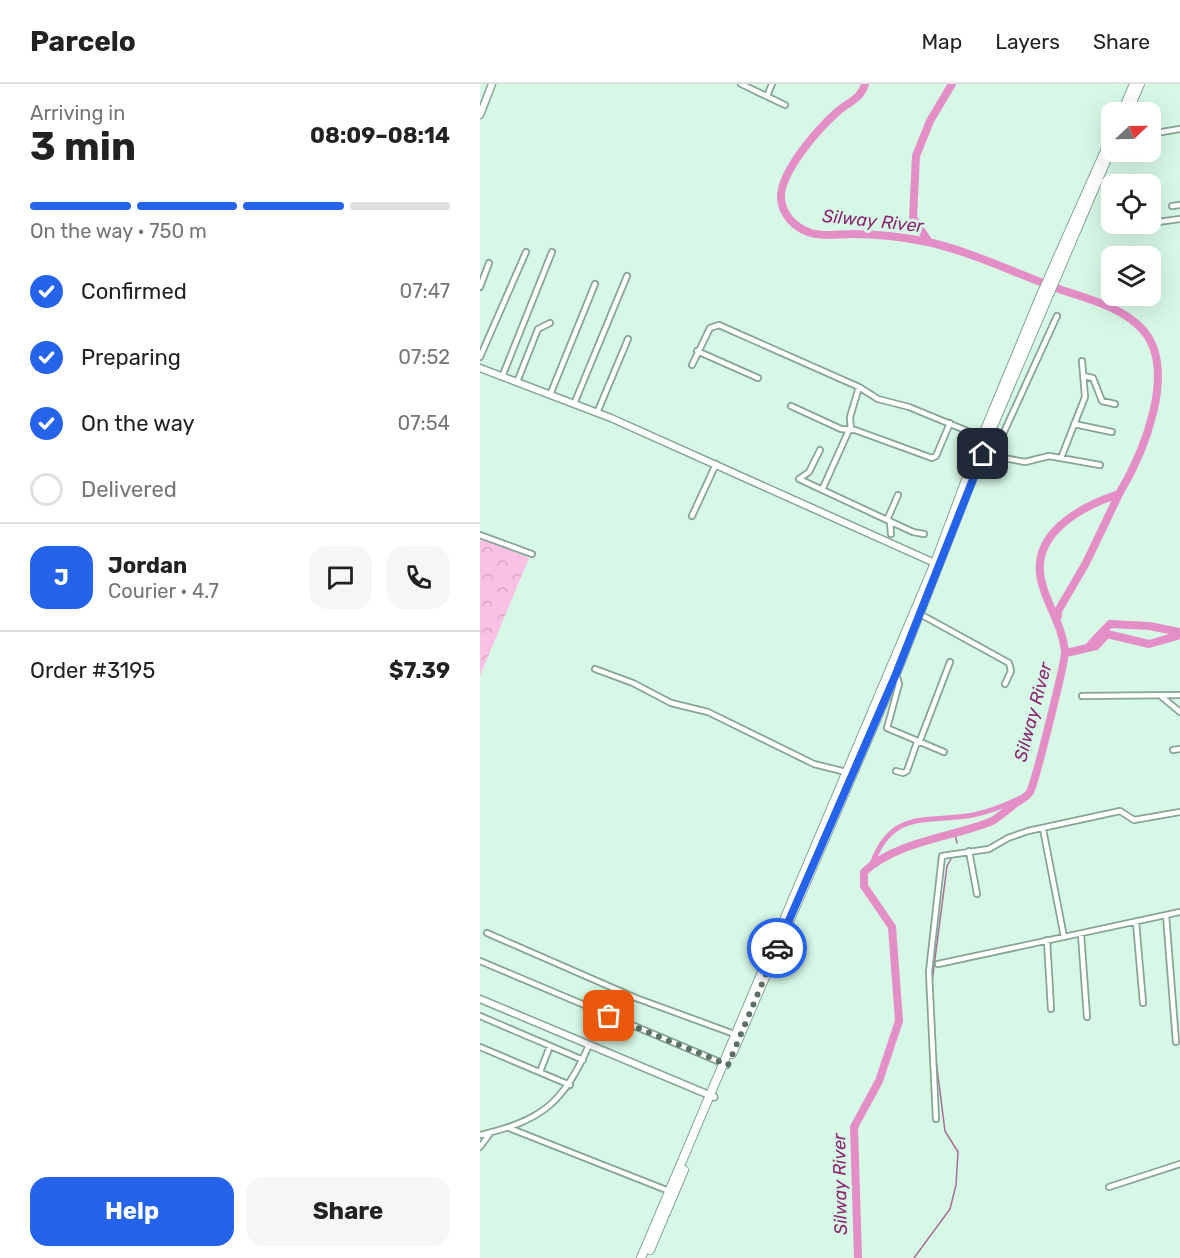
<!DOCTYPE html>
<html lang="en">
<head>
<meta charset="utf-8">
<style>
  body { margin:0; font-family:Rubik,sans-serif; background:#f6f6f6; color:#222; height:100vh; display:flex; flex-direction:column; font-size:22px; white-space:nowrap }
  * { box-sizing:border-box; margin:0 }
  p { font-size:20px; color:#767676 }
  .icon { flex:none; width:33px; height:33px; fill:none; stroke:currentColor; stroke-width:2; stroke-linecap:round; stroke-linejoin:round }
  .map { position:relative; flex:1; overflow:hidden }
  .panel { display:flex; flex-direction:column; background:#fff; width:480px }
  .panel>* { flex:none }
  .needle { width:39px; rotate:68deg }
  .fabs { position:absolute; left:621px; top:18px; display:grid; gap:12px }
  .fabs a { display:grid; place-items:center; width:60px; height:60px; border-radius:12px; background:#fff; box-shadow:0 6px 24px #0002; font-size:30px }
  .pin { position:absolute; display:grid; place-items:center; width:51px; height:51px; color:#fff; margin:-26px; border-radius:12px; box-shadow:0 3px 9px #0006 }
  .courier { position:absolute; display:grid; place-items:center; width:60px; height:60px; margin:-30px; border:4px solid #2563eb; border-radius:50%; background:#fff; color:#222; box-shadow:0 2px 8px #0007 }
  .headline em { font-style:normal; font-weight:700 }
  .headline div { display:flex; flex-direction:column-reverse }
  .headline { display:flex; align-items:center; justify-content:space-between; height:102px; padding:0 30px }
  h1 { font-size:39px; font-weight:700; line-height:45px }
  .bar { display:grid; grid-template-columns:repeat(4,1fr); gap:9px 6px; align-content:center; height:72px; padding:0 30px }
  .bar i { height:8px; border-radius:4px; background:#e0e0e0 }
  .bar .current { background:#2563eb }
  .bar p { grid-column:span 4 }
  .line { display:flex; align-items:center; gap:15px; padding:0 30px; border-top:2px solid #e0e0e0 }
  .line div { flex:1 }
  .round { display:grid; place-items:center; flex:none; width:63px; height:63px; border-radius:18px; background:#f6f6f6 }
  ol { padding:0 30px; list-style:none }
  li { display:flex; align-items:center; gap:18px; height:66px }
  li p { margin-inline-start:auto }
  li .icon { padding:6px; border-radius:50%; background:#2563eb; color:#fff; stroke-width:4 }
  li:last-child { color:#767676 }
  li i { width:33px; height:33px; border:3px solid #e0e0e0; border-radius:50% }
  .primary-button { display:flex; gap:12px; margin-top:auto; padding:12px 30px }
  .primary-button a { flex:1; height:69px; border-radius:18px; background:#2563eb; color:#fff; font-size:24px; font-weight:700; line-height:69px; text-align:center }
  .primary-button a+a { background:#f6f6f6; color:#222 }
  header { display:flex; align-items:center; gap:36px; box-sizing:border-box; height:84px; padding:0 30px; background:#fff; border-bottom:2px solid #e0e0e0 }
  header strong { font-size:28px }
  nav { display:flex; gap:33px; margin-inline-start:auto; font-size:21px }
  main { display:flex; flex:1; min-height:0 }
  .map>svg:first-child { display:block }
</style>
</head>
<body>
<header>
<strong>Parcelo</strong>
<nav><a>Map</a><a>Layers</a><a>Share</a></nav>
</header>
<main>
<section class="panel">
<div class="headline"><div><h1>3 min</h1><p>Arriving in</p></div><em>08:09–08:14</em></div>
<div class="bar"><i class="current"></i><i class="current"></i><i class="current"></i><i></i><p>On the way · 750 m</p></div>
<ol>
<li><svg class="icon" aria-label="check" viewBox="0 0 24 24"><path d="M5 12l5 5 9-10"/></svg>Confirmed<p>07:47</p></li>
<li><svg class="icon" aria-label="check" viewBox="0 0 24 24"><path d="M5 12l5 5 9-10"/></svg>Preparing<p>07:52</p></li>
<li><svg class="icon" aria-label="check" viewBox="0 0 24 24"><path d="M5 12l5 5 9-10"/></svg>On the way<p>07:54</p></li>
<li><i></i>Delivered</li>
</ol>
<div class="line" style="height:108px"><b class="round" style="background:#2563eb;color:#fff">J</b><div><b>Jordan</b><p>Courier · 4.7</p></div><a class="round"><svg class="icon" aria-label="chat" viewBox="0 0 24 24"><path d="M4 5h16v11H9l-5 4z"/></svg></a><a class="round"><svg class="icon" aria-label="phone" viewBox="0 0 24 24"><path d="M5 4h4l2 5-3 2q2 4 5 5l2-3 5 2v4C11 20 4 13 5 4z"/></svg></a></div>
<div class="line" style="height:78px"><div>Order #3195</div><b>$7.39</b></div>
<div class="primary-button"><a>Help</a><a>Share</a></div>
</section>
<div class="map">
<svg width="700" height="1174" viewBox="0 0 700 1174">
  <defs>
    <pattern id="forest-crowns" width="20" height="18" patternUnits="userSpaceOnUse" patternTransform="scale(1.5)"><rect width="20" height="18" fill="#fac1e5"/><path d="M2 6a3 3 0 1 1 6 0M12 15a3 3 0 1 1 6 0" fill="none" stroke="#d6a6c4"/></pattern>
  </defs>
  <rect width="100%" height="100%" fill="#d7f8e6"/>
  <path fill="url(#forest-crowns)" d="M0,453L49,474L0,592Z"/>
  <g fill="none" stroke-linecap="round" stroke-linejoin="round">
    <path stroke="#a76f94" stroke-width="1.5" d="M474,747L477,759
      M452,898L467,782L471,775
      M434,1174L470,1125L476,1101L478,1068L465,1047L455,968"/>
    <path stroke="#e48ec6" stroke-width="5" d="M392,780C412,725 446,739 493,731C513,727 531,719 549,710"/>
    <path stroke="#e48ec6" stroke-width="8" d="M449,158L433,134L436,72L450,37L472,0
      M578,532V527L606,479L639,410
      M611,560L630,540L669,542L700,548
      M586,569L616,562L627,550L669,560L700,551
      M378,1174L374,1043L399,997L419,937L412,843L384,802V788C415,758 472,753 510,738C519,734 528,725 536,719C540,716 547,713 550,708C555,699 586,575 585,567C582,542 570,526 563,503C546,452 599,423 639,410C663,370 699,285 662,245C641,222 604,214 576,204C535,189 492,168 448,158C424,153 396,150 372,150C358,150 345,153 331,149C315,144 302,131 301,114C300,88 338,45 357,28C368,18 381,15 385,0"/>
    <g stroke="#87a594" stroke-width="8">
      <path id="minor" d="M261,0L305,21
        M287,12L292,0
        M670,50L700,45
        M692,122L700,121
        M670,139L700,135
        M649,140H658
        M0,203L9,179
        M217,267L278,294
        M0,273L46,168
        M212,281L230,244L239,241L379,303L398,315L429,323L502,353
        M604,292L613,294L622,317L635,320
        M22,293L72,168
        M37,298L58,245L70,239
        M70,311L115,200
        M94,320L147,192
        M311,322L361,345L375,346L452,374L456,372L470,339
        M117,329L148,255
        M594,340L632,348
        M371,346L370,333L379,303
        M340,366L329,388L319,395L407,436L418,411
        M503,370L545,378L569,372L620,381
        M513,372L577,232
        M581,374L605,313L602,277
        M342,406L369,346
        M212,432L236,380
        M407,436L433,448L444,450
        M410,437L411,450
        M0,451L52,470
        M440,530L529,579L531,587L525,600
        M115,585L153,599L191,619L228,628L334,680L366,688
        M416,590L419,600L407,644L464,668
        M602,612L700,611
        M682,613L700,628
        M439,659L470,578
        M693,666L700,665
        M416,687L423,689L427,687L437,658
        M563,745L584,853
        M489,767L497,810
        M686,831L696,958
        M656,838L663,919
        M7,849L156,914L257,951
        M601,850L607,933
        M567,856L571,925
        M0,877L247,981
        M458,880L700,828
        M0,932L103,976
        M0,963L90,1001
        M60,988L70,962
        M456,1035L449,888L462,772L509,765L528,754L548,747L640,727L654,736L700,728
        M29,1044L189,1107
        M0,1051C61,1037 84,1019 109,961
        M0,1063L11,1048
        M629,1103L700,1080"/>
    </g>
    <g stroke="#87a594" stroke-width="9">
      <path id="tertiary" d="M0,31L12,0
        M0,284L131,334L457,480
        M0,915L234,1013"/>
    </g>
    <g stroke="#87a594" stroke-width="10">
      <path id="trunk" d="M642,28L654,0
        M648,28L660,0
        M252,970L416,590L513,342L632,63
        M170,1166L204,1086
        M161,1174L455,479L502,353L560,213L632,51"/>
    </g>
    <use href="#minor" stroke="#fff" stroke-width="4.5"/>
    <use href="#tertiary" stroke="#fff" stroke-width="6"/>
    <use href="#trunk" stroke="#fff" stroke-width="8"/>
  </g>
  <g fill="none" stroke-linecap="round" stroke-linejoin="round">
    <path stroke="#5c7065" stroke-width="6" stroke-dasharray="0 10.8" d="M129,932L248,981L297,864"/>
    <path stroke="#2563eb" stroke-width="8" d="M297,864L416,590L503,370"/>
  </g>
  <g text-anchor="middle" stroke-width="6" stroke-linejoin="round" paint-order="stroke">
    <g font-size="18" font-style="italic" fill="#8b276f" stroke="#d7f8e6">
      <text transform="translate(393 137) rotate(6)" y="6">Silway River</text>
      <text transform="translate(553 628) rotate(-75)" y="6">Silway River</text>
      <text transform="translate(360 1100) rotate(-91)" y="6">Silway River</text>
    </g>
  </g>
</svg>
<div class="fabs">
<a><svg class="needle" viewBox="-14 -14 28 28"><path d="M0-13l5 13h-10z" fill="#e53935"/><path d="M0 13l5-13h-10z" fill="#767676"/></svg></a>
<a><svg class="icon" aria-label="locate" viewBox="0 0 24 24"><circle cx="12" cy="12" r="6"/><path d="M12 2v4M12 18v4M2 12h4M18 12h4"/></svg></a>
<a><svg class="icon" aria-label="layers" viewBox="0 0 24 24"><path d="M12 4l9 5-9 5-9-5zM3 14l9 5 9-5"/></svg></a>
</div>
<div class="pin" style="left:129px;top:932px;background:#ea580c"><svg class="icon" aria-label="bag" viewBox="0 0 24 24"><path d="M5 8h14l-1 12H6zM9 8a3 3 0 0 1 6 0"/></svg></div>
<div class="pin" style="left:503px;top:370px;background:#1f2937"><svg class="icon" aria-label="home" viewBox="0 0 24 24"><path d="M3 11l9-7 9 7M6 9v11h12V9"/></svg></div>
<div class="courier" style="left:297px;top:864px"><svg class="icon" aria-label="car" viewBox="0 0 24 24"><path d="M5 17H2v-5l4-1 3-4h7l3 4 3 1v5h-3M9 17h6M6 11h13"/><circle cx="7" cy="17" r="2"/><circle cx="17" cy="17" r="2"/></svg></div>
</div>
</main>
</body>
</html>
